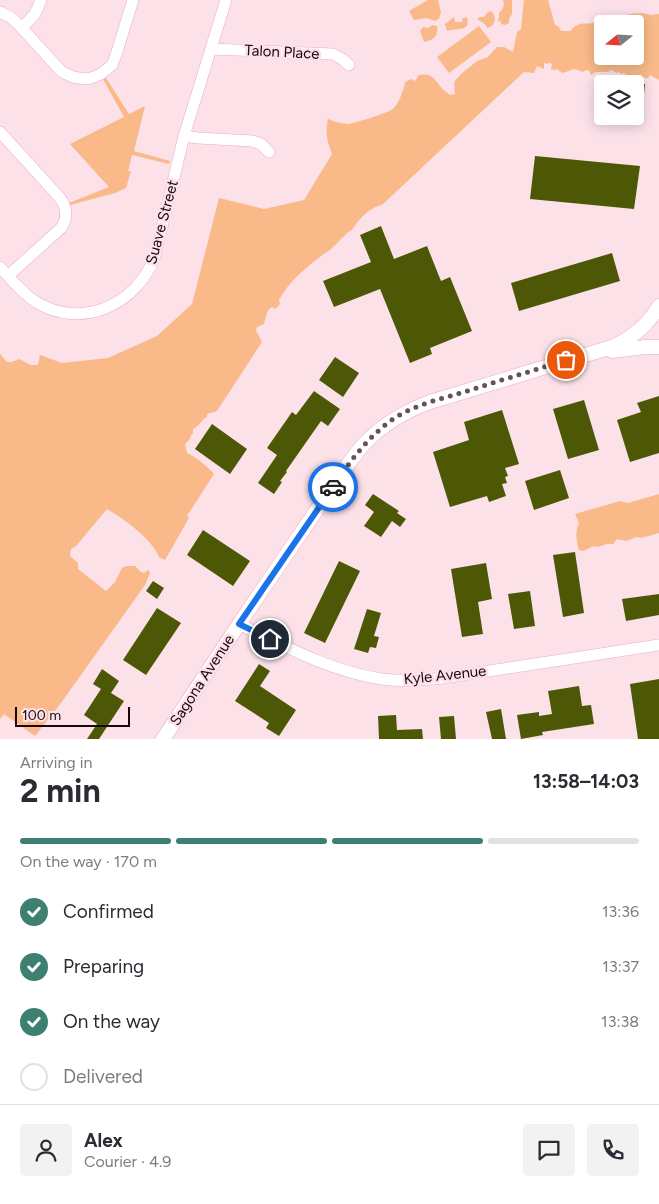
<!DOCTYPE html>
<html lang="en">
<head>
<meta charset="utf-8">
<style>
  body { margin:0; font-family:Figtree,sans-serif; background:#f2f2f3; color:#2b2b33; height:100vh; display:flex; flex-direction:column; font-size:19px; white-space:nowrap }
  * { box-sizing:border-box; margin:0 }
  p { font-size:16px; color:#7c7c81 }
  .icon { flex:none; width:28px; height:28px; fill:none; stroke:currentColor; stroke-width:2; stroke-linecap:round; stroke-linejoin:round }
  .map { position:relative; height:739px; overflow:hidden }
  .drawer { display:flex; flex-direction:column; background:#fff; flex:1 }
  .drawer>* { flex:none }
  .needle { width:32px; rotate:252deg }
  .fabs { position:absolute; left:594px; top:15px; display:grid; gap:10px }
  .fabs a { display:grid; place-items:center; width:50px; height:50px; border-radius:5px; background:#fff; box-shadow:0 2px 12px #0003; font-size:25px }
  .scale { position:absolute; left:15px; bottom:12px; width:115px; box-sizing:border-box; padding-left:5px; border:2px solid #19050c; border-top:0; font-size:14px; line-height:18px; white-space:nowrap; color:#19050c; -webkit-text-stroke:4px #fce1e9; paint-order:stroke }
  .pin { position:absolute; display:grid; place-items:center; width:42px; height:42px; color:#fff; margin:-21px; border:2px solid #fff; border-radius:50%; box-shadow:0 1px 5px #0007 }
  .courier { position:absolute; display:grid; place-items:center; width:50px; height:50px; margin:-25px; border:4px solid #1a73e8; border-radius:50%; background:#fff; color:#222; box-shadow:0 1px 6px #0007 }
  .headline em { font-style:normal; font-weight:700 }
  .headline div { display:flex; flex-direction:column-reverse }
  .headline { display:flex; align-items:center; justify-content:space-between; height:85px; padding:0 20px }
  h1 { font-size:32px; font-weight:700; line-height:38px }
  .bar { display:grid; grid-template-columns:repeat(4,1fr); gap:8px 5px; align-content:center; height:60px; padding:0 20px }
  .bar i { height:6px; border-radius:4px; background:#e1e1e2 }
  .bar .selected { background:#3d8072 }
  .bar p { grid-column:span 4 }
  .line { display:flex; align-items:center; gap:12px; padding:0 20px; border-top:1px solid #e1e1e2 }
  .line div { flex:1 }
  .round { display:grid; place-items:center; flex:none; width:52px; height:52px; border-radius:5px; background:#f2f2f3 }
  ol { padding:0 20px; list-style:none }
  li { display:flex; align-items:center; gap:15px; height:55px }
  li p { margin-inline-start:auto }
  li .icon { padding:5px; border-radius:50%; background:#3d8072; color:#fff; stroke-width:4 }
  li:last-child { color:#7c7c81 }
  li i { width:28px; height:28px; border:2px solid #e1e1e2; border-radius:50% }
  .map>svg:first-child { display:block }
</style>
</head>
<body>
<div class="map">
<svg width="659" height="739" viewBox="0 0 659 739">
  <rect width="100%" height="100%" fill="#fce1e9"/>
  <path fill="#f9b989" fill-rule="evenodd" d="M428,0H438L441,12L439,19L435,21L427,18L414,20L409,11Z
    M503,0H512V14L509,19V23L505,25L501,24V21L498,22L499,18V13C503,9 505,6 503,0Z
    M524,0H548L555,25L559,27L561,31H571C573,27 575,26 580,24C584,23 587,24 592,23C608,21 635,9 651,15L659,14V80L650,75L648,78C644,78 636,77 632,77V75L627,76L624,73L621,74L619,72L616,73L612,70L608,72H596L591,75L589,71L587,70L582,72C573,66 571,71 562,73L557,69L554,70L551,69L552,64L549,62L548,64L544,63V69L537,66L534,73L524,72L382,205C370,207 358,220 352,230C347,232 346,235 342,238C336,244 329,252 322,255C306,268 289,281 279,300L280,304L275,309L272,307L269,309L267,313L264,324L257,327L256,330L262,342L217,411L207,414V417C200,421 201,425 193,429V433L191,435L190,439L185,444L187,453C195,456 208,467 214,474L187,516L189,518L165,560L159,557C152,539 124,519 107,509L76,546L71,549L70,556L78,563V569L106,591L115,582L122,568L127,566H135L141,572L144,573L148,570L150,573L145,585L61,703L35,736L4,714L0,719V354L7,362H12L19,359L31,365H38L40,355L62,363L108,358L157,336L192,304L219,198L264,209L304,200L332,154C327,142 325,132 328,119C334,121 341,124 348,124C355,123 389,113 394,108C399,103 404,89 405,82L411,79L415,81L419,75C431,73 433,77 440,86C443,90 447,92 450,95L455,94L454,82L461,74L477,61L488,57L497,47H504L513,52L517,32L521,29ZM602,24H635V56H602Z
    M491,11C496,16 496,20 492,26L487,28L486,25L477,19L480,17H484L487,13Z
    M454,17L455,22H462L463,18L466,17L468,19L467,26C461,31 453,28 447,31L445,24Z
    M432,25L437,26C439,35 434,40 424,42L420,31L423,27L428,28Z
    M479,26L491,42L449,73L437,57Z
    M106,78L129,114L145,106L134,151L170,161L169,164L132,155L128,171H131L126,188L115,193L70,205L69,203L109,187L70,144L124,117L103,79Z
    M659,494V533L641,538L637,537L626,541L617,539L613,544H607L598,547L594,546L583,551L579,550C576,540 575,533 579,523L575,514L620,501L628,503Z"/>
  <path fill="#4d5807" d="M635,83L645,84L642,113L635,112Z
    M535,156L640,166L634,209L530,199Z
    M381,226L394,259L427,246L441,281L450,277L472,331L430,348L432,354L410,363L380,289L334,307L323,281L371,262L360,235Z
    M612,253L620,281L519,311L511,283Z
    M335,357L359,373L343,397L319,380Z
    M314,391L340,409L328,426L321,421L286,471L287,472L280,481L282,482L274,494L258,483L277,455L267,448L292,412L296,415Z
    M659,396V453L630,462L617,420L641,412L637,403Z
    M584,400L599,450L568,459L553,409Z
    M502,410L519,464L505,468L508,476L505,477L507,483L502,484L506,496L489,502L487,496L450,507L433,452L469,440L464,422Z
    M212,424L247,449L230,474L195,449Z
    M560,470L569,498L534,510L525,481Z
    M373,494L399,511L397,513L406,519L400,527L392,521L381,537L364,526L374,512L365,505Z
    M203,530L250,561L233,586L187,555Z
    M575,552L584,613L563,617L553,555Z
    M339,561L360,571L325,643L304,633Z
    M486,563L492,599L478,602L483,634L462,637L451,569Z
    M153,581L164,588L157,599L146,591Z
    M530,591L535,626L514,629L508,594Z
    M659,594V615L626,621L622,599Z
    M157,608L181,623L146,675L123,660Z
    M367,609L381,613L374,636L379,637L376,648L370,647L368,653L354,649Z
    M259,664L270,671L260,686L296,710L279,736L266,728L269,723L235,701Z
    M102,669L119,681L111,693L124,701L99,739H87L97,724L84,715L101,689L93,684Z
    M659,679V739H638L630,684Z
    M579,686L582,706L591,705L594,724L542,732L543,735L521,739L517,715L539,712V716L552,714L548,691Z
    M501,709L506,739H492L486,712Z
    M396,715L397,730L422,729L423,739H379L378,716Z
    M454,716L456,739H441L439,717Z"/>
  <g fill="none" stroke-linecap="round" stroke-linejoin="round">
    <g stroke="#ebacc0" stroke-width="12">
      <path id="minor" d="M0,12L10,17L18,24L62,72L73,77L85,79L91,78L101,74L112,65L116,55L133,0
        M22,28L35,14L41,0
        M211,49L333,54L342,59L349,65
        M0,132L60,198C67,208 68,218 61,228L8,276
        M184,136L198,138L252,141L261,144L269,152
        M0,267C11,279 22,293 36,302C82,330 137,305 155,256L184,136L226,0
        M239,624C284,646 332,672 382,679C402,682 423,680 443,678L659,645"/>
    </g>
    <g stroke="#ebacc0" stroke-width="15">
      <path id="major" d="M612,351L645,347H659
        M163,739L239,624L348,464C354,457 359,449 366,442C384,424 405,411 430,402L612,347C632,338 648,325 659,306"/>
    </g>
    <use href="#minor" stroke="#fff" stroke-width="11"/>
    <use href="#major" stroke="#fff" stroke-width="14"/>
  </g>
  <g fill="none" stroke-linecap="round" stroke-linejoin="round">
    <path stroke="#685259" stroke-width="5" stroke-dasharray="0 9" d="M333,487C350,461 368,437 393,419C414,405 440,399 464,392C498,381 532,371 566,360"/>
    <path stroke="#1a73e8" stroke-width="6" d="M270,639L239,624L333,487"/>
  </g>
  <g text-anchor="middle" stroke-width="5" stroke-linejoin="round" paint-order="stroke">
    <g font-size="15" fill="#19050c" stroke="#fce1e9">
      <text transform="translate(282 52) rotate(3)" y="5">Talon Place</text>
      <text transform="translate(162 222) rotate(-75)" y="5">Suave Street</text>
      <text transform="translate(445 675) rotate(-6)" y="5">Kyle Avenue</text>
      <text transform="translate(202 680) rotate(-57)" y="5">Sagona Avenue</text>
    </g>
  </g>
</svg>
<div class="fabs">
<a><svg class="needle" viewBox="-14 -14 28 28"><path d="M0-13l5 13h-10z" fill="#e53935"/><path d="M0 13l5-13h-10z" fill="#7c7c81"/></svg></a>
<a><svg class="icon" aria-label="layers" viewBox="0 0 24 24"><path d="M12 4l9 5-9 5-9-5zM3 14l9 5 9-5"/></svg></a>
</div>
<div class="scale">100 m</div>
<div class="pin" style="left:566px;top:360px;background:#ea580c"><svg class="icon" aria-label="bag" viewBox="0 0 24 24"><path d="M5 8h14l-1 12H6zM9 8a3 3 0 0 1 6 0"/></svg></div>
<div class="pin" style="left:270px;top:639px;background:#1f2937"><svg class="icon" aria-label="home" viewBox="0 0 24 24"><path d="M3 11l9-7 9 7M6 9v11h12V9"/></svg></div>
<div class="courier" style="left:333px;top:487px"><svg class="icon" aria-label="car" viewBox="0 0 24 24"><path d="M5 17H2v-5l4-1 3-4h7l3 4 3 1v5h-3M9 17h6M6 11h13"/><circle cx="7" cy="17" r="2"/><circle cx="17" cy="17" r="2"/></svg></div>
</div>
<section class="drawer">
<div class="headline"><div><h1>2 min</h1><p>Arriving in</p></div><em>13:58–14:03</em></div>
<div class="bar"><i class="selected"></i><i class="selected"></i><i class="selected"></i><i></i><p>On the way · 170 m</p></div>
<ol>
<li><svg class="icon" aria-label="check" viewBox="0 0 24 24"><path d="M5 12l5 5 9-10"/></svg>Confirmed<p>13:36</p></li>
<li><svg class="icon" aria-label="check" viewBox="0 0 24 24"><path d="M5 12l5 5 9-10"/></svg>Preparing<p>13:37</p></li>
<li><svg class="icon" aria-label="check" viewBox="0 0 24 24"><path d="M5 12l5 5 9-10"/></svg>On the way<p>13:38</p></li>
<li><i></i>Delivered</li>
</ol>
<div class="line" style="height:90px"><a class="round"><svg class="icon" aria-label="person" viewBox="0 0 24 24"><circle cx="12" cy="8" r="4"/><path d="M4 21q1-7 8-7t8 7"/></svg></a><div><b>Alex</b><p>Courier · 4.9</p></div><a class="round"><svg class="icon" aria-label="chat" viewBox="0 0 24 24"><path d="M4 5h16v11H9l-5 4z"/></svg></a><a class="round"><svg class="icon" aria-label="phone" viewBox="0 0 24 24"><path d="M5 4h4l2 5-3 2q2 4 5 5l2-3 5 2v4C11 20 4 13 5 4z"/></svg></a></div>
</section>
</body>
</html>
